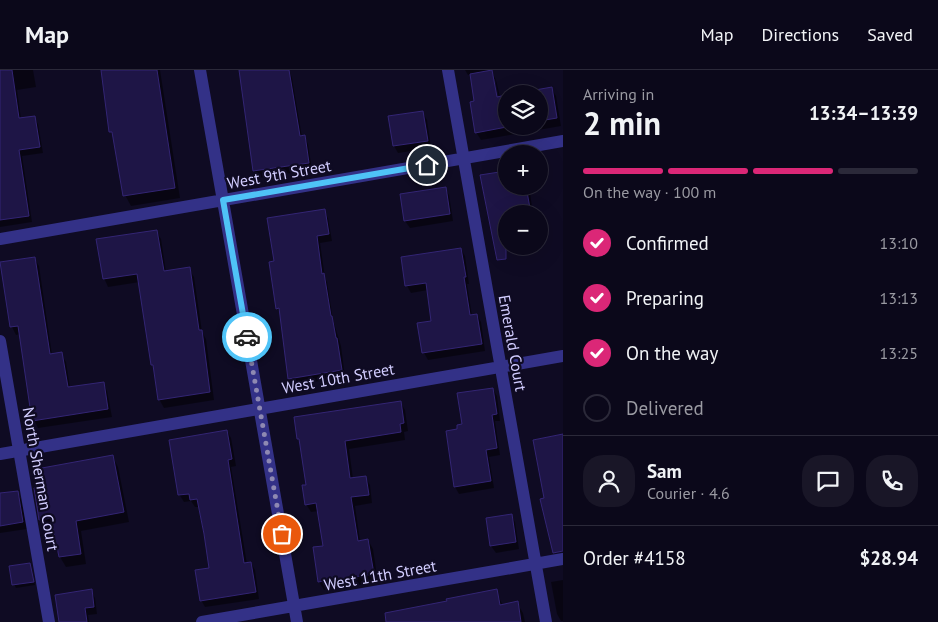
<!DOCTYPE html>
<html lang="en">
<head>
<meta charset="utf-8">
<style>
  body { margin:0; font-family:"PT Sans",sans-serif; background:#191627; color:#f1f3f6; height:100vh; display:flex; flex-direction:column; font-size:19px; white-space:nowrap }
  * { box-sizing:border-box; margin:0 }
  p { font-size:16px; color:#9a9aa2 }
  .icon { flex:none; width:28px; height:28px; fill:none; stroke:currentColor; stroke-width:2; stroke-linecap:round; stroke-linejoin:round }
  .map { position:relative; flex:1; overflow:hidden }
  .drawer { display:flex; flex-direction:column; background:#0b081a; width:375px }
  .drawer>* { flex:none }
  .fabs { position:absolute; left:498px; top:15px; display:grid; gap:10px }
  .fabs a { display:grid; place-items:center; width:50px; height:50px; border-radius:50%; background:#0b081a; box-shadow:0 5px 20px #0002,0 0 0 1px #2b2939; font-size:25px }
  .pin { position:absolute; display:grid; place-items:center; width:42px; height:42px; color:#fff; margin:-21px; border:2px solid #fff; border-radius:50%; box-shadow:0 1px 5px #0007 }
  .courier { position:absolute; display:grid; place-items:center; width:50px; height:50px; margin:-25px; border:4px solid #4fc3f7; border-radius:50%; background:#fff; color:#222; box-shadow:0 1px 6px #0007 }
  .head em { font-style:normal; font-weight:800 }
  .head div { display:flex; flex-direction:column-reverse }
  .head { display:flex; align-items:center; justify-content:space-between; height:85px; padding:0 20px }
  h1 { font-size:32px; font-weight:800; line-height:38px }
  .bar { display:grid; grid-template-columns:repeat(4,1fr); gap:8px 5px; align-content:center; height:60px; padding:0 20px }
  .bar i { height:6px; border-radius:4px; background:#2b2939 }
  .bar .on { background:#db2777 }
  .bar p { grid-column:span 4 }
  .line { display:flex; align-items:center; gap:12px; padding:0 20px; border-top:1px solid #2b2939 }
  .line div { flex:1 }
  .round { display:grid; place-items:center; flex:none; width:52px; height:52px; border-radius:20px; background:#191627 }
  ol { padding:0 20px; list-style:none }
  li { display:flex; align-items:center; gap:15px; height:55px }
  li p { margin-inline-start:auto }
  li .icon { padding:5px; border-radius:50%; background:#db2777; color:#fff; stroke-width:4 }
  li:last-child { color:#9a9aa2 }
  li i { width:28px; height:28px; border:2px solid #2b2939; border-radius:50% }
  header { display:flex; align-items:center; gap:30px; box-sizing:border-box; height:70px; padding:0 25px; background:#0b081a; border-bottom:1px solid #2b2939 }
  header strong { font-size:24px }
  nav { display:flex; gap:28px; margin-inline-start:auto; font-size:18px }
  main { display:flex; flex:1; min-height:0 }
  .map>svg:first-child { display:block }
</style>
</head>
<body>
<header>
<strong>Map</strong>
<nav><a>Map</a><a>Directions</a><a>Saved</a></nav>
</header>
<main>
<div class="map">
<svg width="563" height="552" viewBox="0 0 563 552">
  <rect width="100%" height="100%" fill="#0f0b23"/>
  <path fill="#0007" fill-rule="evenodd" d="M0,0H33L36,17L17,20L21,49L34,47L38,54L43,83L22,86L32,152L0,157Z
    M102,0H160L180,128L131,136L125,125L115,69L111,62Z
    M240,0H289L292,8L302,67L304,66L308,74L312,100L258,108L254,101Z
    M465,0H489V2H492L496,10L500,27L506,26V56H539V24L551,18L556,26L561,56L481,70L476,62L475,32L471,5H468ZM493,9H495L500,33H497Z
    M422,42L427,50L431,78L398,83L394,76L390,47Z
    M506,102V116H529L533,144H506V176L499,178L481,106Z
    M445,118L449,125L453,151L410,158L405,151L402,125Z
    M324,140L328,148L332,171L320,173L325,208L327,212L333,250L341,276L345,307L294,315L290,308L281,244L277,238L275,192Z
    M156,161L161,169L166,202L189,199L194,207L202,262L206,269L214,330L164,338L159,329L155,299L152,295L140,212L108,217L104,208Z
    M461,179L465,186L469,214H467L472,246L477,245L481,252L485,281L428,290L424,283L419,254L433,252L428,220L411,223L407,216Z
    M34,188L39,196L52,285L61,284L66,292L70,318L103,313L107,321L112,347L38,358L34,350L20,264L16,265L12,257L2,193Z
    M493,319L497,326L500,351H495L500,385L489,387L494,418L459,424L455,417L447,362L459,361Z
    M400,332L405,340L408,361L404,362L405,370L349,379L353,409L365,407L370,415L372,433L355,436L360,471L368,470L373,479L378,512L324,520L319,512L324,477L319,441L311,442L306,434L308,416L301,374L298,369Z
    M227,361L231,368L236,396L231,397L247,494L251,493L255,500L259,529L205,537L201,530L210,499L199,437H195L191,431L184,432L179,424Z
    M113,387L118,397L129,452L81,461L86,494L66,497L60,487L55,458L46,459L41,449Z
    M17,422L21,429L27,459L0,463V425Z
    M511,445L515,452L519,479L496,483L491,476Z
    M30,494L35,515L16,518L14,514Z
    M563,510V551H561L557,544L551,512Z
    M91,521L95,528L97,544L88,545L89,552H60Z
    M496,521L503,536L517,533L523,543L525,552H418L448,532Z"/>
  <path fill="#1e1546" stroke="#332574" d="M0,0H12L19,48L35,46L40,77L19,80L29,146L0,150Z
    M101,0H157L175,118L123,126L112,62H109Z
    M239,0H289L300,66L305,65L309,93L253,101Z
    M492,0L497,27L506,25V56H512L475,63L470,32L474,31L470,4Z
    M552,17L557,48L539,51V24H513Z
    M423,41L428,71L393,76L388,46Z
    M506,101V116H526L531,144H506V189L497,190L480,105Z
    M446,117L450,144L404,151L400,124Z
    M325,139L329,164L317,166L322,204L324,203L331,246H332L336,268H337L342,300L288,309L279,238L276,239L269,192L274,191L267,148Z
    M157,160L164,201L190,197L199,260H202L210,322L158,330L153,295H151L137,204L103,209L96,169Z
    M461,178L466,207H464L470,245L477,244L482,274L422,283L417,253L431,251L426,213L405,216L401,187Z
    M35,187L50,284L62,282L68,317L104,312L108,339L32,351L18,256L10,257L0,192Z
    M493,318L497,344L492,345L497,378L486,380L491,411L454,417L446,361L457,359V355L462,354L457,323Z
    M401,331L404,353L400,354L401,362L345,371L350,408L366,406L369,425L351,427L358,471L368,469L374,504L318,512L313,477L323,476L316,433L305,435L302,415H306L299,369H297L294,347Z
    M227,360L232,389L228,390L244,493L251,492L256,522L200,531L195,500L209,498L204,464L197,429L190,430L189,424L178,425L169,370Z
    M563,364V481L553,483L540,429L544,428L533,370Z
    M113,385L124,442L76,451L81,484L59,487L51,448L39,450L34,418L45,416L42,398Z
    M18,421L23,452L0,456V423Z
    M512,444L516,472L490,476L486,448Z
    M30,493L34,512L12,515L9,496Z
    M92,519L94,537L85,538L87,552H59L55,525Z
    M497,519L500,535L518,531L521,552H386L385,543L447,531L446,529Z"/>
  <g fill="none" stroke-linecap="round" stroke-linejoin="round">
    <path stroke="#333187" stroke-width="12" d="M200,0L297,552
      M448,0L546,552
      M0,169L563,71
      M0,271L49,552
      M0,384L563,286
      M202,552L563,489"/>
  </g>
  <g fill="none" stroke-linecap="round" stroke-linejoin="round">
    <path stroke="#8e89b2" stroke-width="5" stroke-dasharray="0 9" d="M247,267L282,464"/>
    <path stroke="#4fc3f7" stroke-width="6" d="M247,267L223,130L427,95"/>
  </g>
  <g text-anchor="middle" stroke-width="4.5" stroke-linejoin="round" paint-order="stroke">
    <g font-size="16" fill="#d2cdff" stroke="#0f0b23">
      <text transform="translate(279 104) rotate(-10)" y="6">West 9th Street</text>
      <text transform="translate(513 273) rotate(80)" y="6">Emerald Court</text>
      <text transform="translate(338 308) rotate(-10)" y="6">West 10th Street</text>
      <text transform="translate(41 409) rotate(80)" y="6">North Sherman Court</text>
      <text transform="translate(380 505) rotate(-10)" y="6">West 11th Street</text>
    </g>
  </g>
</svg>
<div class="fabs">
<a><svg class="icon" aria-label="layers" viewBox="0 0 24 24"><path d="M12 4l9 5-9 5-9-5zM3 14l9 5 9-5"/></svg></a>
<a>+</a>
<a>−</a>
</div>
<div class="pin" style="left:282px;top:464px;background:#ea580c"><svg class="icon" aria-label="bag" viewBox="0 0 24 24"><path d="M5 8h14l-1 12H6zM9 8a3 3 0 0 1 6 0"/></svg></div>
<div class="pin" style="left:427px;top:95px;background:#1f2937"><svg class="icon" aria-label="home" viewBox="0 0 24 24"><path d="M3 11l9-7 9 7M6 9v11h12V9"/></svg></div>
<div class="courier" style="left:247px;top:267px"><svg class="icon" aria-label="car" viewBox="0 0 24 24"><path d="M5 17H2v-5l4-1 3-4h7l3 4 3 1v5h-3M9 17h6M6 11h13"/><circle cx="7" cy="17" r="2"/><circle cx="17" cy="17" r="2"/></svg></div>
</div>
<section class="drawer">
<div class="head"><div><h1>2 min</h1><p>Arriving in</p></div><em>13:34–13:39</em></div>
<div class="bar"><i class="on"></i><i class="on"></i><i class="on"></i><i></i><p>On the way · 100 m</p></div>
<ol>
<li><svg class="icon" aria-label="check" viewBox="0 0 24 24"><path d="M5 12l5 5 9-10"/></svg>Confirmed<p>13:10</p></li>
<li><svg class="icon" aria-label="check" viewBox="0 0 24 24"><path d="M5 12l5 5 9-10"/></svg>Preparing<p>13:13</p></li>
<li><svg class="icon" aria-label="check" viewBox="0 0 24 24"><path d="M5 12l5 5 9-10"/></svg>On the way<p>13:25</p></li>
<li><i></i>Delivered</li>
</ol>
<div class="line" style="height:90px"><a class="round"><svg class="icon" aria-label="person" viewBox="0 0 24 24"><circle cx="12" cy="8" r="4"/><path d="M4 21q1-7 8-7t8 7"/></svg></a><div><b>Sam</b><p>Courier · 4.6</p></div><a class="round"><svg class="icon" aria-label="chat" viewBox="0 0 24 24"><path d="M4 5h16v11H9l-5 4z"/></svg></a><a class="round"><svg class="icon" aria-label="phone" viewBox="0 0 24 24"><path d="M5 4h4l2 5-3 2q2 4 5 5l2-3 5 2v4C11 20 4 13 5 4z"/></svg></a></div>
<div class="line" style="height:65px"><div>Order #4158</div><b>$28.94</b></div>
</section>
</main>
</body>
</html>
